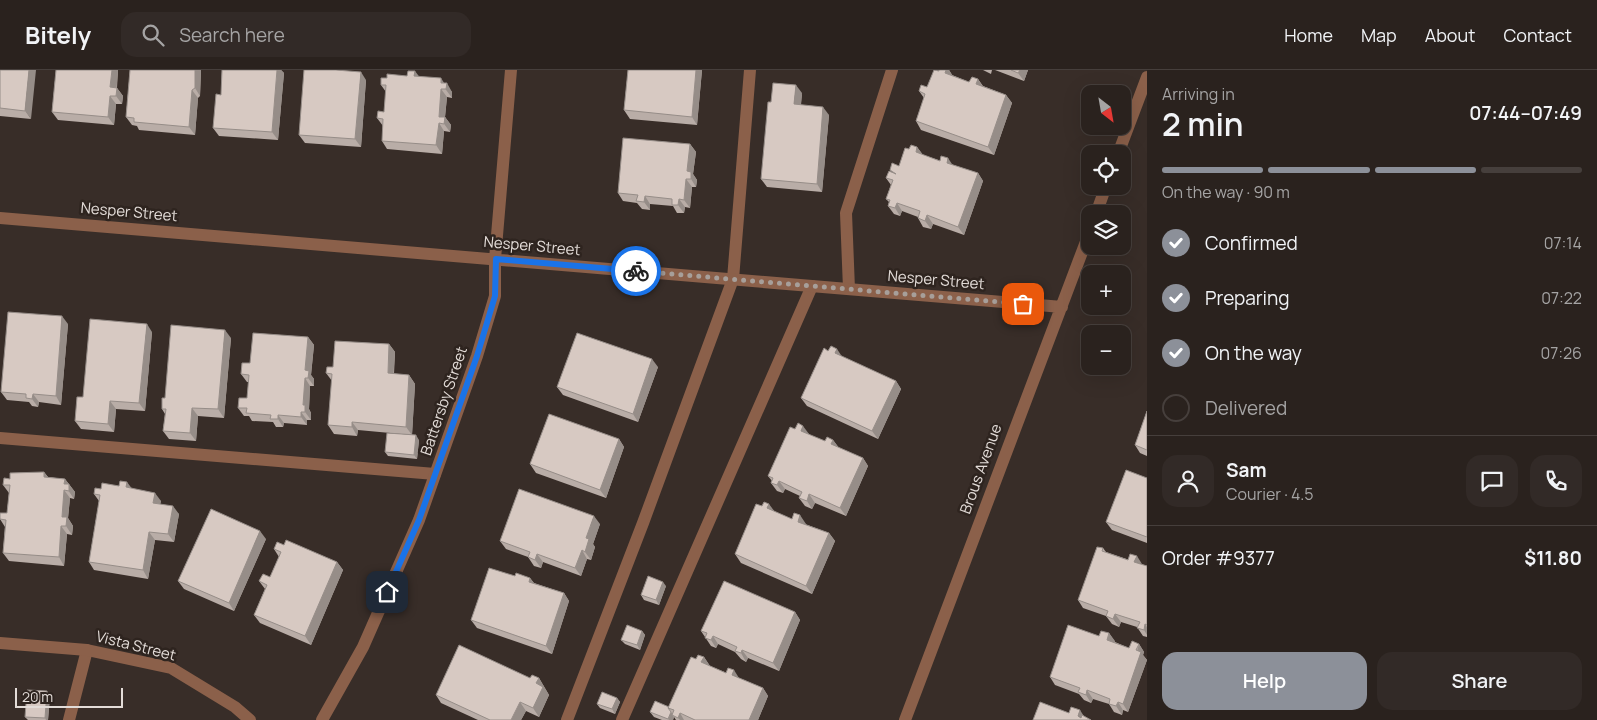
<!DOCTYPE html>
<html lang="en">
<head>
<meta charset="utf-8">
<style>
  body { margin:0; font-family:Manrope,sans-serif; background:#322a27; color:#f1f3f6; height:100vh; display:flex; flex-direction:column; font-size:19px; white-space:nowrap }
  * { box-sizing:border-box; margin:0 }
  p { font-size:16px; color:#a5a4a4 }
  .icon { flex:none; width:28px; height:28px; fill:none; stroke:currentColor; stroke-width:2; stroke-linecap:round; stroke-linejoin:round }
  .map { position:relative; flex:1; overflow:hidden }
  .side { display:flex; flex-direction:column; background:#2a221e; width:450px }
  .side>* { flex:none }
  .needle { width:32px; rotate:149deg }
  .buttons { position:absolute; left:1081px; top:15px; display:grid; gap:10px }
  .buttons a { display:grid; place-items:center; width:50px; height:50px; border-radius:10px; background:#2a221e; box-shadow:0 5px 20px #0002,0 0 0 1px #463f3c; font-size:25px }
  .scale { position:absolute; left:15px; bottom:12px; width:108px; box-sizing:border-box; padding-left:5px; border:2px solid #e3dcd8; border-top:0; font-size:14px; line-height:18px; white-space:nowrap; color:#e3dcd8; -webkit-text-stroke:4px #2e241f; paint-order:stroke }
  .pin { position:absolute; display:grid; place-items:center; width:42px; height:42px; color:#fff; margin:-21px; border-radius:10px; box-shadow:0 2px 8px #0006 }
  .courier { position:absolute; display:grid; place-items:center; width:50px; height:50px; margin:-25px; border:4px solid #1a73e8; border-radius:50%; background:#fff; color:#222; box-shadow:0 1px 6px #0007 }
  .headline em { font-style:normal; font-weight:600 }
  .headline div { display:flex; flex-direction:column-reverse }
  .headline { display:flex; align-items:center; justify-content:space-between; height:85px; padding:0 15px }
  h1 { font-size:32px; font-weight:600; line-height:38px }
  .bar { display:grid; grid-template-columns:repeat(4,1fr); gap:8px 5px; align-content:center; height:60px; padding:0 15px }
  .bar i { height:6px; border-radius:4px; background:#463f3c }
  .bar .selected { background:#8c9099 }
  .bar p { grid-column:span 4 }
  .line { display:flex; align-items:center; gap:12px; padding:0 15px; border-top:1px solid #463f3c }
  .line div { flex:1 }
  .round { display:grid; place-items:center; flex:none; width:52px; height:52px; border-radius:15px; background:#322a27 }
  ol { padding:0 15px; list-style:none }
  li { display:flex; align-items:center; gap:15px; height:55px }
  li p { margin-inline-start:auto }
  li .icon { padding:5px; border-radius:50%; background:#8c9099; color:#fff; stroke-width:4 }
  li:last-child { color:#a5a4a4 }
  li i { width:28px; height:28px; border:2px solid #463f3c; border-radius:50% }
  .primary-button { display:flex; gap:10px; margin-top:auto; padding:10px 15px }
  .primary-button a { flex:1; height:58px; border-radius:15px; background:#8c9099; color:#fff; font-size:20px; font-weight:600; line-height:58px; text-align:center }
  .primary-button a+a { background:#322a27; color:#f1f3f6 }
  header { display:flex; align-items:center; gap:30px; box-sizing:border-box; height:70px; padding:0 25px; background:#2a221e; border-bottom:1px solid #463f3c }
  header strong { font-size:24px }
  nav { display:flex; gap:28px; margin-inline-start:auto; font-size:18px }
  .search { width:350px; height:45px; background:#322a27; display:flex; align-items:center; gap:12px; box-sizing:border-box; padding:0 18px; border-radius:15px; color:#a5a4a4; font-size:19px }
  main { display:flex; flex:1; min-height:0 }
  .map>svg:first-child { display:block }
</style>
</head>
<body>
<header>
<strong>Bitely</strong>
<div class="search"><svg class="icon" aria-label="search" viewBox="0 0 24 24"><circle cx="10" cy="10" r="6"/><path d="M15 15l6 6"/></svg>Search here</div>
<nav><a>Home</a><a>Map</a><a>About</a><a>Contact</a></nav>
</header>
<main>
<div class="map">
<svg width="1147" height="650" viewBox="0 0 1147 650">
  <rect width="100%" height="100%" fill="#382d28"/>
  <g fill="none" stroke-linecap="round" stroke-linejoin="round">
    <path stroke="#8b604a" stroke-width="12" d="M849,219L846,143L892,0
      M0,368L435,404
      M69,650L87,580
      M567,650L643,453L733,209L750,0
      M622,650L812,216"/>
    <path stroke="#8b604a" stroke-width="12" d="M1118,84L1147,7
      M1096,144L1106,116
      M0,148L1062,237
      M0,573L87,580L171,598L235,637L250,650
      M322,650L363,577L419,450L477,286L495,226V189L511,0
      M905,650L1090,161"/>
  </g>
  <path fill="#b9ada7" d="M0,0L31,49L0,46Z
    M56,0H118L117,18L123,26L122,34H116L114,55L58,50L52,42Z
    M130,0H201L200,26L198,28L195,65L139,60L137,56L132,55L126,47Z
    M222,0H281L284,3L278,70L219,66L213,58L221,25Z
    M628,0H702L697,55L630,49L624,40Z
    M939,0H949L952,5L969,12L978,9L983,16L1006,25L1012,33L994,85L921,60L916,51L924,28L919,21L927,17Z
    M983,0H992L991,4Z
    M995,0H1028L1024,11Z
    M419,7L444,13L452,22V28L447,27L445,47L451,55L450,62L444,61L442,84L387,79L382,71L383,56L377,48L384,42L386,22L381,15Z
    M366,10L361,77L305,73L299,65Z
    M802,23L801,35L829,45L822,122L767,117L761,109Z
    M690,74L696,82L693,104L697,110L696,117H692L690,138L685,137L684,143H677L673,136L650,134V140L642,139L637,133L623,131L618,123Z
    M917,77L923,85L978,103L983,111L964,165L933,154L931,159L923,157L918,148V147L902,141L900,146L894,144L888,136L889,132L886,129L891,115L886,108L892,102L890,100L899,96L909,79Z
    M68,254L61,335L39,332L38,337L32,336L29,332L7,330L1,322Z
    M152,262L145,341L116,339L114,362L81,359L75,351L83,327Z
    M308,267L314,275L311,305L314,309V316H310L309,339L311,343V350H307V355L284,353L283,357H276L273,352L252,351L249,346H244L238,338L247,328L249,312H247L241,304L250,293Z
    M231,268L224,348L198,346L196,371L169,369L163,361L165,344L162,339L165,328Z
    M389,274L395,282L394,304L409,305L415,314L412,365L358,360L357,366L334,364L328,355L332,311L326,303L333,297Z
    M842,287L896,311L901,319L878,369L807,336L801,328Z
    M658,297L638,352L563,325L557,317Z
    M1147,341V386L1140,383L1135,375Z
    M795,359L809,364V365L825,371L833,370L839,378L863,388L868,396L846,446L815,433L812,439L805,436L799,428L800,426L785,419L783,423L777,421L771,413L772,411L768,406Z
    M619,369L624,377L606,428L536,403L530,394Z
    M419,370L417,389L388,386L385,382Z
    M44,402L48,407L65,409L75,422L74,429L70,428L68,448L73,456L72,465L67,464L64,496L9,491L3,483L5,457L0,449L7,443L9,423L3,415L10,409Z
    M1147,408V473L1112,460L1106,452Z
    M119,416L132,418L161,431L160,434L179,444L174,472L155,470L148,509L94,500L89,492L99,431L94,424L101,419Z
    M775,442L792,449L806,454H805L829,463L835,471L812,524L741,493L735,484Z
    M600,454L593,474L595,477L591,490L587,489L581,506L543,492L541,498L534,496L528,487L506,479L500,471Z
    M266,469L234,541L184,519L178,511Z
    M284,475L337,492L343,500L311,575L260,553L254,545L265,519L259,511L270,507L279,487L274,479Z
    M1103,478L1106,482L1147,496V567L1143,566L1137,557L1121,552L1119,557L1112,554L1106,546L1083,538L1078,530Z
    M515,506L530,508L534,513L564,523L569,531L552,584L477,558L471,550Z
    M666,516L659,535L644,530L641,525Z
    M795,542L800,550L779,601L748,588L746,592L741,589L735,582L718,574L716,578L711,576L701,561Z
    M642,561L645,565L640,580L625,574L621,570Z
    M1109,563L1115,572L1129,578L1139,574L1144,582L1143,585L1147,590L1128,642L1123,640L1122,645L1114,642L1109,634L1093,629L1091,633L1084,630L1079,624L1055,615L1050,607L1099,566Z
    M704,587L710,596L763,618L768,626L758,650H676L674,647L673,650H662L654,647L650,642L669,637L696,589Z
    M530,608H539L549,625L539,647L526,641L521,650H478L441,633L436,625Z
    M50,626L48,650H28L25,647Z
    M617,628L620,632L615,644L600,638L597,634Z"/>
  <path fill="#968d88" d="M29,0H36L31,49L25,41Z
    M112,0H118L116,25L110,17Z
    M195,0H201L200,26L195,18Z
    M277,0H281L284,3L278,70L272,62Z
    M696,0H702L697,55L692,47Z
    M946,0H949L953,6L945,3Z
    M1020,0H1028L1024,11L1018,3Z
    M415,1L421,9L414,6Z
    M361,2L366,10L361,77L355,69Z
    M441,8L446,16L447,13L452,22V28L441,13Z
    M978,9L983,17L976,14Z
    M796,15L802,23L800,42L794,34Z
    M117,18L123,26L122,34L116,26Z
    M441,19L447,27L445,47L451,55L450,62L439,47Z
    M192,20L198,28L195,65L189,57Z
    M1006,25L1012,33L994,85L988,77Z
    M110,26L116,34L114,55L108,47Z
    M823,37L829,45L822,122L817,114Z
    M439,53L444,61L442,84L436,75Z
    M690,74L696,82L693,104L697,110L696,117L691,109L687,101Z
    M917,77L923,85L916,82Z
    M948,88L954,97L947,93Z
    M978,103L983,111L964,165L958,157Z
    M686,109L692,117L690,138L684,130Z
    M645,126L650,134V140L644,132Z
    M679,129L685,137L684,143L678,135Z
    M897,133L902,141L900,146L895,138Z
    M927,145L933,154L931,159L925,151Z
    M62,246L68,254L61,335L56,326Z
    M147,254L152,262L145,341L139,333Z
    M225,260L231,268L224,348L218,339Z
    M308,267L314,275L311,305L314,309V316L308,308L305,300Z
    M389,274L395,282L393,311L388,303Z
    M837,279L843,288L835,283Z
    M652,289L658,297L638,352L633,344Z
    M409,305L415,314L412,365L406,357Z
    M305,308L310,316L309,339L311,343V350L305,342L303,335Z
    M896,311L901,319L878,369L872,361Z
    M33,324L39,332L38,337L32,329Z
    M110,331L116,339L114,362L108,354Z
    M192,338L198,346L196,371L190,363Z
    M301,342L307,350V355L301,347Z
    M278,345L284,353L283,357L278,349Z
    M352,352L358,360L357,366L352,357Z
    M803,356L809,364L807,369L801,361Z
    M416,365L419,370L417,389L414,385Z
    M619,369L624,377L606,428L600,420Z
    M833,370L839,378L831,374Z
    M863,388L868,396L846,446L840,438Z
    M44,402L50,410L44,407Z
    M65,409L75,422L74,429L64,414Z
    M779,411L785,419L783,423L777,415Z
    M127,412L133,420L126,417Z
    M64,420L70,428L68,448L73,456L72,465L66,456L62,447Z
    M155,423L161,431L159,441L153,433Z
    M809,424L815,433L812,439L807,431Z
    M769,434L775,442L767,438Z
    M173,436L179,444L174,472L168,464Z
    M800,445L806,454L804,460L798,452Z
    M594,446L600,454L593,474L595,477L591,490L585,482L586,468Z
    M61,456L67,464L64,496L59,487Z
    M260,461L266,469L234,541L229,533Z
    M149,462L155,470L148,509L143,500Z
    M829,463L835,471L812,524L806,516Z
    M582,480L587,489L581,506L575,498Z
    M537,484L543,492L541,498L535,490Z
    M1137,486L1142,494L1134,492Z
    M337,492L343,500L311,575L305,566Z
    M530,508L536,516L529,512Z
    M663,512L666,516L659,535L656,530Z
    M564,523L569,531L552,584L546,576Z
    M795,542L800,550L779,601L773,593Z
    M1115,544L1121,552L1119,557L1113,549Z
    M1145,554L1147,557V565L1144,560Z
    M642,561L645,565L640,580L637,575Z
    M1109,563L1115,571L1113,578L1107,570Z
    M713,566L718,574L716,578L711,570Z
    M1139,574L1144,582L1143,585L1147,590L1128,642L1123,634Z
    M742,580L748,588L746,592L741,583Z
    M704,587L710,596L701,592Z
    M734,600L739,608L732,605Z
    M539,608L549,625L539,647L533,638L536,613Z
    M763,618L768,626L758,650H749Z
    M1087,620L1093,629L1091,633L1086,625Z
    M47,621L50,626L48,650H46L45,648Z
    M617,628L620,632L615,644L612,639Z
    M520,632L526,641L521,650H511Z
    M1118,632L1123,640L1122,645L1116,636Z
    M1080,640L1085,648V650L1078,646Z
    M671,642L674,646L672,645L674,647L673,650H669L668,649Z
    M680,643L684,650H680L678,648Z"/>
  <path fill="#d7c9c2" stroke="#968d88" d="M0,0H29L25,41L0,38Z
    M56,0H112L110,17L117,18L116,26H110L108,47L52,42Z
    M130,0H195V18L192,20L189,57L134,52V48L126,47Z
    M222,0H277L272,62L213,58L216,24L221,25Z
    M304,0H336L361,2L355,69L299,65Z
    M628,0H696L692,47L624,40Z
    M934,0L939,1V0H946L945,3L969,12L972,7L978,9L976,14L1006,25L988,77L916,51L925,24L919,21L921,15L927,17Z
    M1011,0H1020L1018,3Z
    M408,1H415L414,6L441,8V13H447L446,19H441L439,47H445L444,54L439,53L436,75L382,71L383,49L377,48L378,41L384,42L386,15H381V8H387V4L407,6Z
    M773,13L796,15L794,34L823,37L817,114L761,109L768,32H771Z
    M623,68L690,74L687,101L691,102V109H686L684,130L679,129L678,135H672V129L645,126L644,132L636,131L638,125L618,123Z
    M911,75L917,77L916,82L940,91L941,86L948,88L947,93L978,103L958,157L927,145L925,151L918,148L920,141L897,133L895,138L888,136L890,130L886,129L893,110L886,108L889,101L896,104L890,100L892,93L899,96L905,78L909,79Z
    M8,242L62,246L56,326L33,324L32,329L26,328V324L1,322Z
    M90,249L147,254L139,333L110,331L108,354L75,351L77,327H83Z
    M171,255L225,260L218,339L192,338L190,363L163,361L166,339H162V328H165Z
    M253,263L308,267L305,300L309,301L308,308H305L303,335H305V342H301V347L278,345V349H270L271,345L246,343L247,338H238L239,328H247L249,305L241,304L242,293H250Z
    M577,263L652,289L633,344L557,317Z
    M335,271L389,274L388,303L409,305L406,357L352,352V357L328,355L332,304L326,303L327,297H333Z
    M831,276L837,279L835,283L896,311L872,361L801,328L824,278L828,281Z
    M1147,341V380L1135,375Z
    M549,344L619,369L600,420L530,394Z
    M798,353L803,356L801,361L825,371L827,367L833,370L831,374L863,388L840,438L809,424L807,431L799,428L802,422L779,411L777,415L771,413L773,408L768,406L790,357L795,359Z
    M387,363L416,365L414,385L385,382Z
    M1126,400L1147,408V467L1106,452Z
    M44,402V407L65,409L64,414H69V421L64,420L62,447H67L66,456H61L59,487L3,483L6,450L0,449V443H7L10,415H3L4,408L10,409V403Z
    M120,411L127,412L126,417L155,423L153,433L173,436L168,464L149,462L143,500L89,492L100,425L94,424L95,418L101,419L102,413L119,416Z
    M519,419L594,446L586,468L589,469L585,482L582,480L575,498L537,484L535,490L528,487L530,482L500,471Z
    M764,432L769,434L767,438L792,449L794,443L800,445L798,452L829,463L806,516L735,484L756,434L762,436Z
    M211,439L260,461L229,533L178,511Z
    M286,470L337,492L305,566L254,545L267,515L259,511L263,504L270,507L281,482L274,479L277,472L284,475Z
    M1097,477L1103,478L1102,481L1128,490L1130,484L1137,486L1134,492L1147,496V555L1145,554L1144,560L1137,558L1140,552L1115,544L1113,549L1106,546L1108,541L1078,530Z
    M489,498L515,506L516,503L530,508L529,512L564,523L546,576L471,550Z
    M648,506L663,512L656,530L641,525Z
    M724,511L795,542L773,593L742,580L741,583L735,581L737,577L713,566L711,570L705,568L707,563L701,561Z
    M627,555L642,561L637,575L621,570Z
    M1068,555L1099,566L1101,561L1109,563L1107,570L1129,578L1132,571L1139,574L1136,580L1141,582L1123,634L1118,632L1116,636L1109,634L1110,629L1087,620L1086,625L1078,622L1080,618L1050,607Z
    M459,575L530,608L532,605L539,608L536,613L543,617L533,638L520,632L511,650H490L436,625Z
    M698,585L704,587L701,592L726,603L728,598L734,600L732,605L763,618L749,650H695L680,643L678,648L672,645L674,640L668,638L691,587L696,589Z
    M27,620L47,621L45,648L25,647Z
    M602,622L617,628L612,639L597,634Z
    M655,631L669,637L668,638L671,642L668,649L650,642Z
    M1040,632L1069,643L1071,637L1080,640L1078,646L1081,648L1082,645L1091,650H1033Z"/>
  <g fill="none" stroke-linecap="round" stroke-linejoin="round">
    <path stroke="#a79f9a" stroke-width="5" stroke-dasharray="0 9" d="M636,201L1023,234"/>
    <path stroke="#1a73e8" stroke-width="6" d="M387,522L419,450L477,286L495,226L496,189L636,201"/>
  </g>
  <g text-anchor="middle" stroke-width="5" stroke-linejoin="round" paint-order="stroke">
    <g font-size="15" fill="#e3dcd8" stroke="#2e241f">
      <text transform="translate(129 142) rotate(5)" y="5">Nesper Street</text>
      <text transform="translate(532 176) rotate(5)" y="5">Nesper Street</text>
      <text transform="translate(936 210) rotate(5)" y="5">Nesper Street</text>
      <text transform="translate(444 331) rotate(-71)" y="5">Battersby Street</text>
      <text transform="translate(981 399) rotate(-70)" y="5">Brous Avenue</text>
      <text transform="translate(136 576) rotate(14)" y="5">Vista Street</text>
    </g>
  </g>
</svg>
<div class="buttons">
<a><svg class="needle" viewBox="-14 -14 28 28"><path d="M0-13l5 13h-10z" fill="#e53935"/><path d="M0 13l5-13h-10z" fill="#a5a4a4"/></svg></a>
<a><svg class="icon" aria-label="locate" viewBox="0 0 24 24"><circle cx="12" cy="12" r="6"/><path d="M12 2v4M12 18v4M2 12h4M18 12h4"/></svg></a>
<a><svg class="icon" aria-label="layers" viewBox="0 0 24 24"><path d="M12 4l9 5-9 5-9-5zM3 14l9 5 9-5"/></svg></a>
<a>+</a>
<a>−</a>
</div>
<div class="scale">20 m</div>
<div class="pin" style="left:1023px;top:234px;background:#ea580c"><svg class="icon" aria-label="bag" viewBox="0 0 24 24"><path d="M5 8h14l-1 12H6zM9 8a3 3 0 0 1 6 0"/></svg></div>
<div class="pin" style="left:387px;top:522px;background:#1f2937"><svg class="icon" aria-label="home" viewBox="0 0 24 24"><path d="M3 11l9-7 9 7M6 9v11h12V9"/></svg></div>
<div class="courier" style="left:636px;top:201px"><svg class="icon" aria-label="bike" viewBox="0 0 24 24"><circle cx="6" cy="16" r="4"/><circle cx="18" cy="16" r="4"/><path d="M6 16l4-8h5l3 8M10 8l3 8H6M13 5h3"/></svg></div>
</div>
<section class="side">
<div class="headline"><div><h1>2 min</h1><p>Arriving in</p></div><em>07:44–07:49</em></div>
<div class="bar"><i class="selected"></i><i class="selected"></i><i class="selected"></i><i></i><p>On the way · 90 m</p></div>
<ol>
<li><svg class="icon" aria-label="check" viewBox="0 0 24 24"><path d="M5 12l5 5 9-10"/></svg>Confirmed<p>07:14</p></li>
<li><svg class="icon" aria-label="check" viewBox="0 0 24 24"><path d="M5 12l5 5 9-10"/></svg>Preparing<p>07:22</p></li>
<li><svg class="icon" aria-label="check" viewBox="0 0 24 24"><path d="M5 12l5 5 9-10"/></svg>On the way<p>07:26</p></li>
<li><i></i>Delivered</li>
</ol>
<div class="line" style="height:90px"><a class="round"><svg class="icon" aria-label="person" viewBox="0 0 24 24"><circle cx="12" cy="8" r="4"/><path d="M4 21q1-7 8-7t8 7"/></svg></a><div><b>Sam</b><p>Courier · 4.5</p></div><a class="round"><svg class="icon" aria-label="chat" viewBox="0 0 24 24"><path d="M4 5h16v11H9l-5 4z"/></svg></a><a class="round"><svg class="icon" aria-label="phone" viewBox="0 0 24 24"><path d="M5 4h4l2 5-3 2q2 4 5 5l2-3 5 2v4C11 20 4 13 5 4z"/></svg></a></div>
<div class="line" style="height:65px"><div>Order #9377</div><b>$11.80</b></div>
<div class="primary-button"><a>Help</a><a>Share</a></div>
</section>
</main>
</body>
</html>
